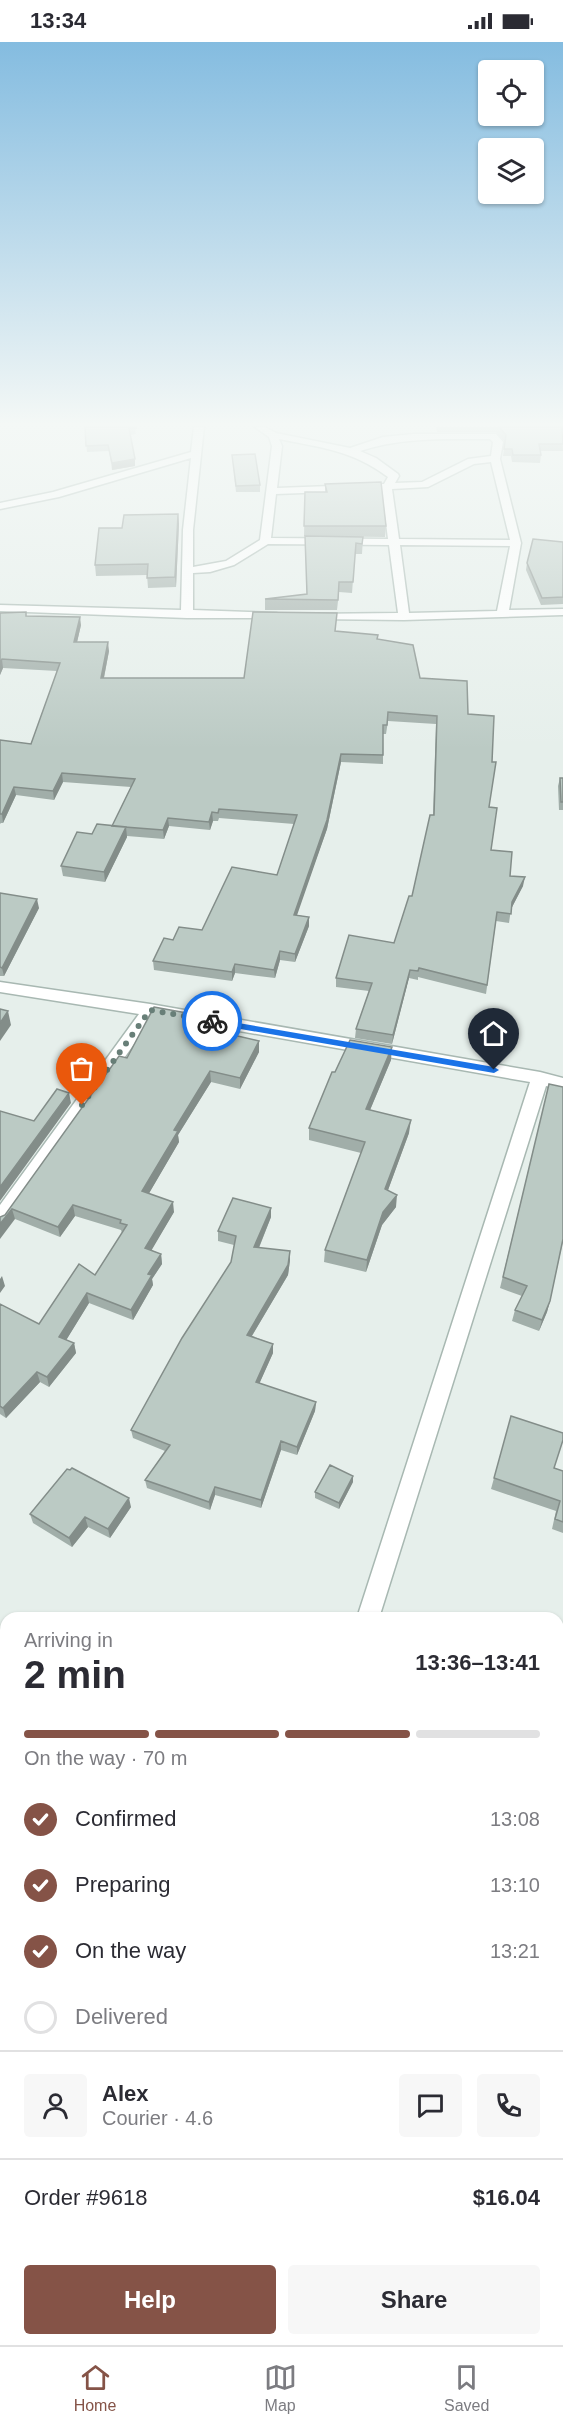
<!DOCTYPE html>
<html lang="en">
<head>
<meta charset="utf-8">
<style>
  body { margin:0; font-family:Arial,sans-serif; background:#f7f7f7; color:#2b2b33; height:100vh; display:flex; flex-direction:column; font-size:22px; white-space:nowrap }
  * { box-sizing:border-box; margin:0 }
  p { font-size:20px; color:#7c7c81 }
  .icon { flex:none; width:33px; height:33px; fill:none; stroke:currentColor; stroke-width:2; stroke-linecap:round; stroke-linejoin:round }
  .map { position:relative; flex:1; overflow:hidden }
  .panel { position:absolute; left:0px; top:1570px; width:564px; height:734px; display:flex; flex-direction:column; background:#fff; border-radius:18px 18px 0 0; box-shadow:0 2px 4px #0004 }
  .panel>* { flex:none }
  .controls { position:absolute; left:478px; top:18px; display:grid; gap:12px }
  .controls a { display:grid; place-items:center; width:66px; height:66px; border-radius:6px; background:#fff; box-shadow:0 2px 4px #0004; font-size:30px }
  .pin { position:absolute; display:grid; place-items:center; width:51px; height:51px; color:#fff; margin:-62px -26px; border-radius:50% 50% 50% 0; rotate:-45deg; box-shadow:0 0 6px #0007 }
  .pin .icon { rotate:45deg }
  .courier { position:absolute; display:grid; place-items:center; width:60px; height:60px; margin:-30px; border:4px solid #1a73e8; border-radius:50%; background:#fff; color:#222; box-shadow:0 2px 8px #0007 }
  .head em { font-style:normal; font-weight:700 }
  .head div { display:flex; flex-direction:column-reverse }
  .head { display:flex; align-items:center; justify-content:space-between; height:102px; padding:0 24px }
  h1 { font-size:39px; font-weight:700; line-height:45px }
  .bar { display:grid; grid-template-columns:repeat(4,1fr); gap:9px 6px; align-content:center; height:72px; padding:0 24px }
  .bar i { height:8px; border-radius:4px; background:#e1e1e2 }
  .bar .current { background:#855347 }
  .bar p { grid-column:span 4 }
  .line { display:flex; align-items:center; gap:15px; padding:0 24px; border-top:2px solid #e1e1e2 }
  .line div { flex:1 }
  .round { display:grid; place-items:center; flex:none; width:63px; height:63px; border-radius:6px; background:#f7f7f7 }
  ol { padding:0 24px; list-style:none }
  li { display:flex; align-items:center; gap:18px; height:66px }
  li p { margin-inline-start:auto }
  li .icon { padding:6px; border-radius:50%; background:#855347; color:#fff; stroke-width:4 }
  li:last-child { color:#7c7c81 }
  li i { width:33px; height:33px; border:3px solid #e1e1e2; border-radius:50% }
  .primary-button { display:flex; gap:12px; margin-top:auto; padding:12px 24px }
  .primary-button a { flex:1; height:69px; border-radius:6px; background:#855347; color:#fff; font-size:24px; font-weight:700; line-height:69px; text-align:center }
  .primary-button a+a { background:#f7f7f7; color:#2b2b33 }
  .status { display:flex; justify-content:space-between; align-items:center; height:42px; padding:0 30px; background:#fff; direction:ltr }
  .status svg { height:16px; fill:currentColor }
  .tabs { display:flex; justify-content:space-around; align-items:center; height:84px; border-top:2px solid #e1e1e2; background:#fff; font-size:16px; color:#7c7c81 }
  .tabs a { display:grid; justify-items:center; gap:3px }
  .tabs .current { color:#855347 }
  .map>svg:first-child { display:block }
</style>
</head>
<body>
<div class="status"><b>13:34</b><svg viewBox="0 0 49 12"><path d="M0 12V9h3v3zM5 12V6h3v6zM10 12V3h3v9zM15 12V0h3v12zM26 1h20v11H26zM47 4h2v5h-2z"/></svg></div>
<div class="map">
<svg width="563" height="2303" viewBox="0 0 563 2303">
  <rect width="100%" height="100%" fill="#e6efeb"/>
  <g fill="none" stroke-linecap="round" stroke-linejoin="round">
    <g stroke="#a8b8b2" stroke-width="3">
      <path id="minor" d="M194,385H204L193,488V525L226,519L260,498L272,404L269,395L255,385H265L276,391L350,406L383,395L414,392H496L503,400L500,417L521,501L509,568L563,567V573L404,578L313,577L309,576V572L398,571L389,503L268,502L234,523L210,530L193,531V568L276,571L280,572V576H187L0,569V563L181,568L183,488L191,416L59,455L0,467V461L53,450L191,410ZM279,397C322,406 352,408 388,435L384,442L277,446L282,404ZM490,397L493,400L491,414L468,417L422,440L395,441L399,434L398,432L376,416L360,409C402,395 446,397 490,397ZM491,420L510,498L399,497L392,447L428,445L474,422ZM382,448L388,497L271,496L276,452ZM400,503L510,504L497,569L409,571Z
        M0,940L150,962L540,1030L563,1036V1048L546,1044L379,1576H357L530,1040L154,974L6,1182L0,1184V1163L139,972L0,950Z
        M0,1695L6,1697V1723L0,1721Z
        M6,1781V1811L0,1814V1784Z
        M558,1997L563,1999V2027L558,2025Z"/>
    </g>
    <use href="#minor" fill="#fff" fill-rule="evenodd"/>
  </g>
  <path fill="#a1aea9" d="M85,385H135L136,392L130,393L135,424L112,428L109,409L87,410Z
    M436,385H562L563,409H541V413L540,421L512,420L511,414H503L505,400L496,390H437Z
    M232,413L260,443V450H236Z
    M325,442L386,484L385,495L304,494L305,450H325Z
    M178,472L179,482L176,545L148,546L147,533L96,534L95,523L122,486Z
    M305,494L363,495L362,512H355L352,551L339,550L337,568H265V557L307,552Z
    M563,500V562L541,563L526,528L527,521Z
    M0,571L81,583L77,600L109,609L104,636H244L336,589L378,597L420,636L468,672L489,765L491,808L510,834L523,844L511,867L509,881L496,879L486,952L418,935V938L409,936L392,1002L355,996L356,987L369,949L336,945V936L394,901L412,854L433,773L436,682L388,679L386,692H383V722L341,720L327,787L296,873L309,875V884L295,920L280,918L275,936L235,931L232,939L154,928L153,919L173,898L202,888L277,833L294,782L219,776L218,779H213L210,788L169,784L164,797L127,794V795L105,840L63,834L61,824L92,792L112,784L131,745L63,740L54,758L16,753L3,781H1L0,782V698L31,702L57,629L3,626L0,633Z
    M560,736H563V768H559L558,744Z
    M0,851L39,866L4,934H0Z
    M209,986V987L259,999V1010L240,1047L211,1040L178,1093L179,1100L149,1151L174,1170L151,1208L161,1212L162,1222L152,1237L153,1243L133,1278L89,1261L66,1298L74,1301L76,1311L49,1345L40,1340L6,1376L0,1372V1262L39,1282L95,1233L122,1191L121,1188L75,1174L60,1195L5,1173L127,1016Z
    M391,1018L370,1068L409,1091L388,1148L396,1165L382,1183L366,1230L324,1220L325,1208L361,1111L309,1098V1086L335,1030Z
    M549,1042L563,1045V1199L550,1259L547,1270L539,1289L512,1279L515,1268L522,1254L500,1246Z
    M271,1166V1175L259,1206L290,1218L288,1233L252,1294L273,1302V1311L259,1342L316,1360L315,1369L297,1413L281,1408L261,1466L215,1453L210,1468L147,1446L145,1438L165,1409L133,1396L131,1388L231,1220L234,1203L218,1199V1189Z
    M511,1374L554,1426L563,1429V1491L552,1487L556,1469L491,1447Z
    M353,1440L339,1467L315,1456V1450Z
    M131,1465L110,1496L88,1485L72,1505L33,1481L30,1472Z"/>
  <path fill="#838d89" d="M135,417V424L112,428V421Z
    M178,472L179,482L176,545L175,535Z
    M80,575L81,583L75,609L74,600Z
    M108,600L109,609L102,645L101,636Z
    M2,617L3,626L0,633V621Z
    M341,712V720L327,787L294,882V873Z
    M62,731L63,740L54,758L53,749Z
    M14,745L16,753L3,781L2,772Z
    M212,770L213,779L210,788L209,780Z
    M168,776L169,784L164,797L163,788Z
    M126,785L127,795L105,840L104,830Z
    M525,835L523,844L510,869L512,860Z
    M37,857L39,866L4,934L2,926Z
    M309,875V884L295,920V912Z
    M280,909V918L275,936L274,928Z
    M235,922V931L232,939V930Z
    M410,928L409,936L392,1002L393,993Z
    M8,969L11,983L0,999V981Z
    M209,975V986L204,997L203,986Z
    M259,999V1010L240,1047V1036Z
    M392,1005L391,1018L365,1080L366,1067Z
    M210,1029L211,1040L178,1093L179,1100L144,1160L142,1149L174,1088Z
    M69,1051L71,1061L0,1159V1145Z
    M411,1078L409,1091L384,1159L385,1147Z
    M397,1153L396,1165L382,1183L366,1230L367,1218L383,1170Z
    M173,1160L174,1170L147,1216L145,1206Z
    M73,1163L75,1174L60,1195L58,1185Z
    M271,1166V1175L255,1215L254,1205Z
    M12,1167L15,1177L0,1197V1182Z
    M290,1209V1218L288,1233L247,1302V1293Z
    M161,1212L162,1222L152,1237L153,1243L133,1278L131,1268L148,1232Z
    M2,1234L5,1244L0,1251V1237Z
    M87,1251L89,1261L62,1305L59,1295Z
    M550,1259L547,1270L539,1289L542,1278Z
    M74,1301L76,1311L49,1345L47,1335Z
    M273,1302V1311L256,1349V1340Z
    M37,1330L40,1340L6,1376L3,1366Z
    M316,1360L315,1369L297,1413V1405Z
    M281,1399V1408L261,1466V1458Z
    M353,1434V1440L339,1467V1461Z
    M215,1445V1453L210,1468L209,1460Z
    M129,1456L131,1465L110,1496L108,1487Z
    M85,1475L88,1485L72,1505L69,1496Z
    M6,2097V2111L0,2125V2110Z
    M70,2298H75L74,2303H70Z"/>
  <path fill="#bbcac4" stroke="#838d89" stroke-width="1.5" d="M85,385H135L136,386H129L135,417L112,421L108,403L86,404Z
    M499,385H562L563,402H539L541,413H513L512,407H504L506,393Z
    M255,412L260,443L236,444L232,413Z
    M381,440L386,484H304L305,450H327L325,442Z
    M178,472L175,535L147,536L148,522L95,523L99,486H122L124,473Z
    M305,494L363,495L362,502L356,501L353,540H339L338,558L265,557L307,552Z
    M533,497L563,500V555L542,556L527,521Z
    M26,570V574L80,575L74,600H108L101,636H244L253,570L337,571L335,589L378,593L377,597L413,603L420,636L467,639L468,672L494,674L492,720H496L489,765L497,766L491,808L512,810L510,834L525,835L512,860L511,872L497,870L487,943L419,926L418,929L410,928L393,993L356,987L372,941L336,936L349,893L394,901L409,854H412L430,773H434L437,674L388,670L387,683H383V713L341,712L327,778L294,873L309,875L295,912L280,909L274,928L235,922L232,930L153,919L164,896L173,898L179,885L202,888L232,825L277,833L297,773L219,767L218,771L212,770L209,780L168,776L163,788L112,784L135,737L62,731L53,749L14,745L2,772H0V698L31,702L60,621L2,617L0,621V571Z
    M560,736H563V760H561Z
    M97,782L126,785L104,830L61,824L77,790L92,792Z
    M0,851L37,857L2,926L0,925Z
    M154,965L209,975L203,986L259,999L240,1036L210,1029L174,1088L178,1089L142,1149L173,1160L145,1206L161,1212L148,1232L152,1233L131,1268L87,1251L59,1295L74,1301L47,1335L37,1330L3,1366L0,1364V1262L39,1282L79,1222L95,1233L127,1183L120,1181L121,1178L73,1163L58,1185L12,1167L0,1182V1175L5,1173L119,1014L127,1016Z
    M0,967L8,969L0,981Z
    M350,998L392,1005L366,1067L411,1078L385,1147L397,1153L383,1170L367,1218L325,1208L365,1100L309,1086L332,1030H335Z
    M549,1042L563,1045V1197L550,1259L542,1278L515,1268L527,1244L503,1235Z
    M57,1047L69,1051L0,1145V1069L34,1079Z
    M233,1156L271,1166L254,1205L290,1209L288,1223L247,1293L273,1302L256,1340L316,1360L297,1405L281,1399L261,1458L215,1445L209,1460L145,1438L170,1403L131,1388L182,1296L231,1220L236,1194L218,1189Z
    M511,1374L563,1391V1398L554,1426L563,1429V1480L555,1477L560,1459L494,1436Z
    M330,1423L353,1434L339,1461L315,1450Z
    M72,1426L129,1456L108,1487L85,1475L69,1496L30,1472L67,1427L70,1428Z
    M0,2094L6,2097L0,2110Z
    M0,2238L6,2239V2255L0,2251Z
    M0,2285L6,2287V2298H36L40,2300L41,2298H70V2303H0Z
    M185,2298H325L324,2303H205V2300Z
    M371,2298H441V2303H370Z"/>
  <linearGradient id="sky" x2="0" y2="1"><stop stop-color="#84bce0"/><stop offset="0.54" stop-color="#f4f8f6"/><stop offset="1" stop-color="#f4f8f6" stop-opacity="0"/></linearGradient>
  <rect width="563" height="707" fill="url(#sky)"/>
  <path fill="#1a73e8" d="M209,976L494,1025L499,1028L494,1031L212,982L209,981Z"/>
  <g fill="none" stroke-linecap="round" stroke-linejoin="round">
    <path stroke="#687f78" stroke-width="6" stroke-dasharray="0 10.8" d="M82,1063L150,968L212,979"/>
  </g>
</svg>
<div class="controls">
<a><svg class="icon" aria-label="locate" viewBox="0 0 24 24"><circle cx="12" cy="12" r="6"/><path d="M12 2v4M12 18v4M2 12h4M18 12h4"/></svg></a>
<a><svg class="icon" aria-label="layers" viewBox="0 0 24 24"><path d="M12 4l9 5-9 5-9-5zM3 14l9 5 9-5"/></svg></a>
</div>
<div class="pin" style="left:82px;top:1063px;background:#ea580c"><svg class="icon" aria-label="bag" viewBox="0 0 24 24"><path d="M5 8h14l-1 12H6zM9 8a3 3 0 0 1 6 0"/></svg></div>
<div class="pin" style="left:494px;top:1028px;background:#1f2937"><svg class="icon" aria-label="home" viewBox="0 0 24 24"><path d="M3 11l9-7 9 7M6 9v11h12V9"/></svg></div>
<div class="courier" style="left:212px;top:979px"><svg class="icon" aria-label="bike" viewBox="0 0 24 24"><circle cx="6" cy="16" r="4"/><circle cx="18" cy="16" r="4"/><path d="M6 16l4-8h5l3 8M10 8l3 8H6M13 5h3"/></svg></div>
<section class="panel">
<div class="head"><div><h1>2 min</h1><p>Arriving in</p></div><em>13:36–13:41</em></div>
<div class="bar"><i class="current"></i><i class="current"></i><i class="current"></i><i></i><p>On the way · 70 m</p></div>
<ol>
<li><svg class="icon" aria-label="check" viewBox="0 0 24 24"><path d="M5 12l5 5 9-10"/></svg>Confirmed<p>13:08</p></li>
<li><svg class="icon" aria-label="check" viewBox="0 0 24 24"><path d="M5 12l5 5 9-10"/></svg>Preparing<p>13:10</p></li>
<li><svg class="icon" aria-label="check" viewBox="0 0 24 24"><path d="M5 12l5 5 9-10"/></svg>On the way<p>13:21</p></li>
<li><i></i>Delivered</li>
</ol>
<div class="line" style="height:108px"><a class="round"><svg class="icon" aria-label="person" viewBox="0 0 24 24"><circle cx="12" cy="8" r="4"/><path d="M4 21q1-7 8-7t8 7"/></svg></a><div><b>Alex</b><p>Courier · 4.6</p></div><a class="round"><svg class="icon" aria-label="chat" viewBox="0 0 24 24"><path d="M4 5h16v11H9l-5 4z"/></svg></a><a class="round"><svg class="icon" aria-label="phone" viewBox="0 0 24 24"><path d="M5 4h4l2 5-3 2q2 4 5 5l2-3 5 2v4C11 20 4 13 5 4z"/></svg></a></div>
<div class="line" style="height:78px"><div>Order #9618</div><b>$16.04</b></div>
<div class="primary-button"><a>Help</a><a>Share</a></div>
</section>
</div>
<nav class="tabs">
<a class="current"><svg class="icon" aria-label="home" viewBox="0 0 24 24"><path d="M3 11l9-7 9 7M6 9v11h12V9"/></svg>Home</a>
<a><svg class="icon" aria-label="map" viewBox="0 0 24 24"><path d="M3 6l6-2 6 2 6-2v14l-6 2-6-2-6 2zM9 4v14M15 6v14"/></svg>Map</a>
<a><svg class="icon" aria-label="saved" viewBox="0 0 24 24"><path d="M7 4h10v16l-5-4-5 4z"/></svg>Saved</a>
</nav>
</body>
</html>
